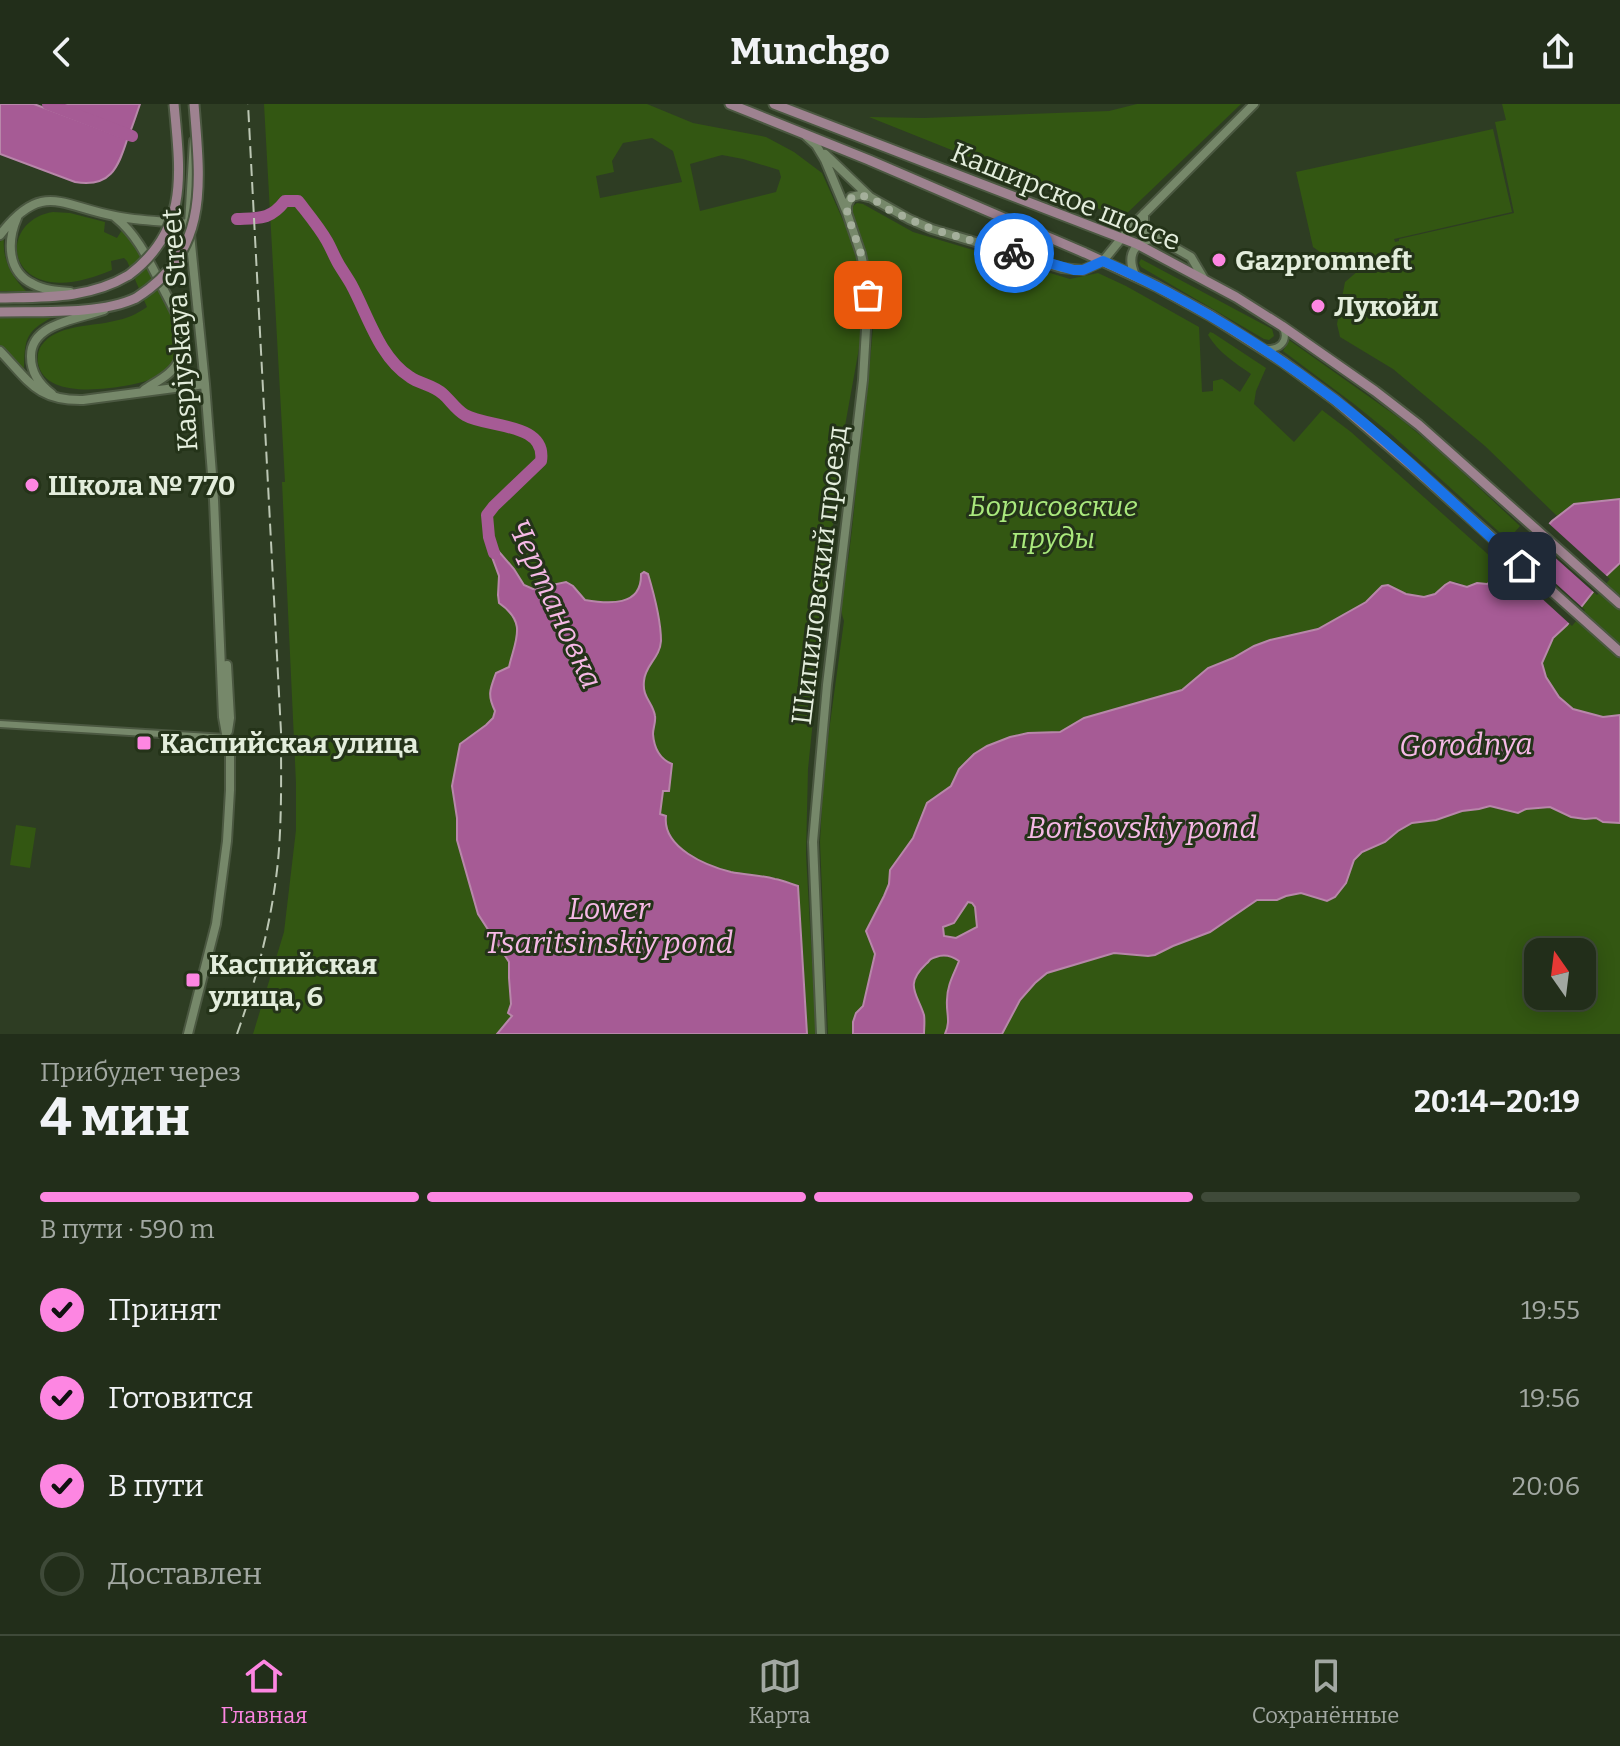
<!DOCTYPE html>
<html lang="ru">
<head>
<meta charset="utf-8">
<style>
  body { margin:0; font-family:Bitter,serif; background:#2e3a27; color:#f1f3f6; height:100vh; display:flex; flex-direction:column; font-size:30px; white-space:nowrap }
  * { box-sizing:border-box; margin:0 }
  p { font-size:26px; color:#a2a8a2 }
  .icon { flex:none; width:44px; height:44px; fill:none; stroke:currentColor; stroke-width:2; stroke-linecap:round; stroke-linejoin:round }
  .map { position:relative; height:930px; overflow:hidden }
  .drawer { display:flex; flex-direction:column; background:#222e1a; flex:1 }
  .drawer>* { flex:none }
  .needle { width:52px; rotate:346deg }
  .controls { position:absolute; left:1524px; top:834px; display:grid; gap:16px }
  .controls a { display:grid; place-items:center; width:72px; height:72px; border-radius:16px; background:#222e1a; box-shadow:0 4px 20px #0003,0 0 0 2px #3f4a39; font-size:40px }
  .pin { position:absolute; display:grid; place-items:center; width:68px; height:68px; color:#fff; margin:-34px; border-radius:16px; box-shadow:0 4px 12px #0006 }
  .courier { position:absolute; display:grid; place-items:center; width:80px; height:80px; margin:-40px; border:6px solid #1a73e8; border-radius:50%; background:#fff; color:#222; box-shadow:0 2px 10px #0007 }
  .headline em { font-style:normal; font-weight:700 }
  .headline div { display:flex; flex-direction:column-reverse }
  .headline { display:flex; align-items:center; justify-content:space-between; height:136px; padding:0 40px }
  h1 { font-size:52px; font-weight:700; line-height:60px }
  .bar { display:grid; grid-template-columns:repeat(4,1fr); gap:12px 8px; align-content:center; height:96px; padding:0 40px }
  .bar i { height:10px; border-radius:6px; background:#3f4a39 }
  .bar .on { background:#fd86e2 }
  .bar p { grid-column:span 4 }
  ol { padding:0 40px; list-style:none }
  li { display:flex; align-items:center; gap:24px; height:88px }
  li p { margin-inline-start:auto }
  li .icon { padding:8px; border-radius:50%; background:#fd86e2; color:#111; stroke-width:4 }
  li:last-child { color:#a2a8a2 }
  li i { width:44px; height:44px; border:4px solid #3f4a39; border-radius:50% }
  header { display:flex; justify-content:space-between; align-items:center; height:104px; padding:0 40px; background:#222e1a; font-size:36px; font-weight:700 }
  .tabs { display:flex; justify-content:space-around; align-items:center; height:112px; border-top:2px solid #3f4a39; background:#222e1a; font-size:22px; color:#a2a8a2 }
  .tabs a { display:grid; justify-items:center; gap:4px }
  .tabs .on { color:#fd86e2 }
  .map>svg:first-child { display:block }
</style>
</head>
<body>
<header><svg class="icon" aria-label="back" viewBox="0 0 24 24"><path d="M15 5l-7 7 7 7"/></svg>Munchgo<svg class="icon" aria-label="share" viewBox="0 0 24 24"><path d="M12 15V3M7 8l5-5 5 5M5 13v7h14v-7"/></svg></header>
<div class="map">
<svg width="1620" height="930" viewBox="0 0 1620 930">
  <rect width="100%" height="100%" fill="#2e3d23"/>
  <path fill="#335712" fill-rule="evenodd" d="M264,0H647L693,19L766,33L794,48L822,69L854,141L860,173L863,222L841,344L808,665L806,750L816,930H253L284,828L296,726V679L282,378H285ZM652,34L673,47L682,78L600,94L596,72L614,68L612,57L623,39ZM722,51L743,55L779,66L781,73L776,88L700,107L690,60Z
    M1137,0H1241L1122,114L869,13L924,14L1109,7Z
    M1502,0H1620V395L1574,400L1557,412L1485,342L1393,265L1340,233L1337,220L1345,178L1365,161L1383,158L1386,154L1334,158L1313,143L1296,68L1493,25L1512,108L1394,135L1395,138L1399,137V135L1514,109L1495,18L1506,16Z
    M857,99L863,100L913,128L1070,175L1098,169L1126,182L1199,223L1202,288L1213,287V277L1222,275L1240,288L1251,270C1235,259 1218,248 1208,231L1210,228L1213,229L1266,264L1256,287L1254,300L1294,338L1322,306L1351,328L1491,453L1492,464L1499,473L1487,480L1479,479L1467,483C1463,482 1459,478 1455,478C1445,477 1440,487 1433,490C1420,497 1401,489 1390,482L1366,498L1318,525L1270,536L1254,542L1233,554L1218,559L1182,586L1084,614L1060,628L1028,629L1010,633L987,642L951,682L932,694L919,716L913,734L890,769L889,780L884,792L866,827L875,850L863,902L856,910L853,918V930H828L820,738L824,664L844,517C836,495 846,472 849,450C857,387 861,324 867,260L870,258L873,223L870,169L852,108L853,102Z
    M53,108L70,109L105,118L104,128L117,134L122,126C143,140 153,171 164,193C191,244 186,272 124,282C100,286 44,293 38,259C37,254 38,246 41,242C56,220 91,223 114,217C126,215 137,210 147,203L127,157L124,154L111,157L112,166C93,174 71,181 50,178C3,170 8,115 53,108Z
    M4,132C2,156 11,172 26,187H0V138Z
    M1141,155L1272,225L1274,232L1269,236L1264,235L1141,163L1139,159Z
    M53,213C23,228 25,238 24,267L0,242V214Z
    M1289,236L1402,316L1444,351L1520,422L1508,436L1391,330L1354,300L1283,247Z
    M1620,459V611L1603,613L1573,605L1559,593L1546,573L1542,562L1553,534L1617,461Z
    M1490,702L1518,709L1526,705L1550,703L1585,715L1596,714L1603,718L1620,719V930H1002L1020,896L1035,879L1047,869L1114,849L1148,852L1155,851L1173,842L1210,828L1257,796H1277L1286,792L1301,789L1327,796L1335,793L1354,756L1362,748L1385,738L1398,727L1412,719L1436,716L1462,707L1479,705ZM1538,848H1582V892H1538Z
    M16,721L36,724L30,764L10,761Z
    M968,798L972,799L975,803L977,823L956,834L944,832L943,823L954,818Z
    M938,851L956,854L959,857C954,870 947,881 947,896C946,909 951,917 945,930H924C924,924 925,917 923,911C921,902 915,895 914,886C912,871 926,857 938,851Z"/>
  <path fill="#a65b95" stroke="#b887aa" stroke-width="2" fill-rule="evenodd" d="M0,0H34L125,34L127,26L60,0H140C136,12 132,24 127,36C118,64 110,84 75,78L0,50Z
    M1620,395V459L1604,474L1567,521L1553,534L1542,559L1546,573L1559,593L1573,605L1603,613L1620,611V719L1603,718L1596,714L1585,715L1571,713L1550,703L1526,705L1518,709L1490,702L1479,705L1462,707L1436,716L1412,719L1398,727L1385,738L1362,748L1354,756L1346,779L1335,793L1327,797L1301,789L1286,792L1277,796H1257L1210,828L1173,842L1155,851L1148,852L1114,849L1047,869L1035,879L1020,896L1002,930H945C951,917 946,909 947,896C947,881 954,870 959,857C952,852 944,850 936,853C927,856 932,855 926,860C904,881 917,889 924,911C925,917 924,924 924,930H853V918L856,909L863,902L875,850L866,827L884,792L889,780L890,766L913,734L927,699L951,682L959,665L974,650L987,642L1010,633L1028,629L1060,628L1084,614L1182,586L1208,564L1233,554L1254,542L1270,536L1318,525L1366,498L1382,482L1388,481L1406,490L1424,493L1435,490L1445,481L1450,478L1467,483L1477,479L1487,480L1507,467L1552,417L1574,400ZM968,798L972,799L975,803L977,823L956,834L944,832L943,823L954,819Z
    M489,433L494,442L514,465L524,481L533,485L566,478L573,482L585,496C608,500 642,503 641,470L644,468L648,470C654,490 661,517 661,537C660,554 645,561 644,577C642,594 653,598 655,612C656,618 653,624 653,630C654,644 660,655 672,660L669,687H663L660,710L666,712C662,744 707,762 731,768C746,771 761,771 775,775C783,776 791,780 798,782L807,930H497L512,912L508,909L511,900L509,874V858L478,810L457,736V714L452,682L460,640L486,621L493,614L495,607C487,591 490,585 496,569L509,563C515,536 528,519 499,499L498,491L499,472L492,453Z"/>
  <path fill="#2e3d23" d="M1546,417L1610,475L1597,491L1532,433Z
    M1520,447L1585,506L1572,522L1506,462Z"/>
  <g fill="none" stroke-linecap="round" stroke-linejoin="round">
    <path stroke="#a65b95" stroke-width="12" d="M48,0L132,32
      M237,115C260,114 270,116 285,97H298C308,110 319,123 327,137C331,144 334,152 338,159C342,166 347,173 351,180C368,211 379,253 410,273C420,280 433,281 443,290C450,296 456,306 465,311C487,324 547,318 541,357L494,402L487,411L489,433L494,449"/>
    <g stroke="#4b5841" stroke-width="10">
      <path id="street" d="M1265,245C1279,246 1289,238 1283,224
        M0,620L226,634"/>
    </g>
    <g stroke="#4b5841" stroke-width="12">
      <path id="secondary" d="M806,32L816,41L825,56L847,109L861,150L866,173L868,191L863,276L827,581L813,738L821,930
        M825,50L870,93L909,115L932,125L1062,164L1083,166L1103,157L1129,125L1254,0
        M847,108V101L851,93L860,91L868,93
        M1144,110V124L1147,128L1191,153L1204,175
        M115,113C140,133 151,162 166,190C172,202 180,215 183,229C184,237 184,246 180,254C174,270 157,277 144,286
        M17,114C7,137 7,168 33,180C44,186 57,187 70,188
        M0,131C42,76 61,102 115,112C139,117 164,117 189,120
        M1135,171C1126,151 1134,137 1156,134
        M0,247C29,277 37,297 83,296L205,280
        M52,290C40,281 31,268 31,253C30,219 79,215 104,206
        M227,561L230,614L228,627
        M188,930L216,820L227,737L230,686V652L223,613L214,396L205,280L189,120L194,37"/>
    </g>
    <g stroke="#4b5841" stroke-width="13">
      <path id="primary" d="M730,0L869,56L1085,149L1156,182L1211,212L1283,258L1335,296L1412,362L1620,548
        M774,0L1137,140L1236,193L1282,222L1375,287L1419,321L1620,500
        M0,194C45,193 89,195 129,171
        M0,208C40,207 100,211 136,194"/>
    </g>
    <use href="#street" stroke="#76886a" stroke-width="6"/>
    <use href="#secondary" stroke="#76886a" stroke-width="8"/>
    <use href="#primary" stroke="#9e8290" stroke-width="9"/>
    <path stroke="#bcc7b4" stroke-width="2" stroke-dasharray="12 6" stroke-linecap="butt" d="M237,930C257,874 272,816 278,757C282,714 281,671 281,628L248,0"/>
    <g stroke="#4b5841" stroke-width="13" stroke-linecap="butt">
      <path id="primary-bridge" d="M129,171C190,125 180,68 174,0
        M136,194C211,147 200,77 194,0"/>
    </g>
    <use href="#primary-bridge" stroke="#9e8290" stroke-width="9"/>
  </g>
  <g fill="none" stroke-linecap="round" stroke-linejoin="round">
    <path stroke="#a4af9b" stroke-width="8" stroke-dasharray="0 14.4" d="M868,191L866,173L861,150L847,109L849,97L854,91L870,93L891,107L932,125L1014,149"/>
    <path stroke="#1a73e8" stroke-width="10" d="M1014,149L1074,166H1083L1103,157C1185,193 1263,241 1334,295C1400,346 1460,406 1522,462"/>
  </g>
  <g fill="#fd86e2" stroke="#243319" stroke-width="3">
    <circle cx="1219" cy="156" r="8"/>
    <circle cx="1318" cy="202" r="8"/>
    <circle cx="32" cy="381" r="8"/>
    <rect x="136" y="631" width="16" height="16" rx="4"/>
    <rect x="185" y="868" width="16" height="16" rx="4"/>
  </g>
  <g text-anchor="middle" stroke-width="6" stroke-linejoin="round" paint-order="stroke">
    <g font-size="28" fill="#e3eddc" stroke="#243319">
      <text transform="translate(1066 92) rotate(22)" y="10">Каширское шоссе</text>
      <text transform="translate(179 226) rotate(-94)" y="10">Kaspiyskaya Street</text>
      <text transform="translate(819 471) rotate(-83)" y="10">Шипиловский проезд</text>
    </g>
    <g font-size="28" font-weight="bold" fill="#e3eddc" stroke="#243319" text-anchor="start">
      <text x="1235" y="166">Gazpromneft</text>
      <text x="1334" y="212">Лукойл</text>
      <text x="48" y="391">Школа № 770</text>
      <text x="160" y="649">Каспийская улица</text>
      <text x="209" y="870">Каспийская<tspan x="209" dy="32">улица, 6</tspan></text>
    </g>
    <g font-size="28" font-style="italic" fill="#aae97d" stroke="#243319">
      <text x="1053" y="412">Борисовские<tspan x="1053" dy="32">пруды</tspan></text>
    </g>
    <g font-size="30" font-style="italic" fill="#f6b9e6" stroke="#243319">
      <text transform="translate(555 500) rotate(65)" y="10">Чертановка</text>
      <text transform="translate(1466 641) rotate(-1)" y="10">Gorodnya</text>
      <text x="1142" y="734">Borisovskiy pond</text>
      <text x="609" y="815">Lower<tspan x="609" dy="34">Tsaritsinskiy pond</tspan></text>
    </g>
  </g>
</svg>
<div class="controls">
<a><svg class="needle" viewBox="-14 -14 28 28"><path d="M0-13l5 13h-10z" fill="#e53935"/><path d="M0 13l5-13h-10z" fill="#a2a8a2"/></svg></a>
</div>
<div class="pin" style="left:868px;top:191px;background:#ea580c"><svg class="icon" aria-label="bag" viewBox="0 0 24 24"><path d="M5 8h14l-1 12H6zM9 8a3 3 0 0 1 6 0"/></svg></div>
<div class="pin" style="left:1522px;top:462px;background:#1f2937"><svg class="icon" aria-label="home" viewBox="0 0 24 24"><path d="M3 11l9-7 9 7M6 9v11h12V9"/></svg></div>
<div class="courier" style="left:1014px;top:149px"><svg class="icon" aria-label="bike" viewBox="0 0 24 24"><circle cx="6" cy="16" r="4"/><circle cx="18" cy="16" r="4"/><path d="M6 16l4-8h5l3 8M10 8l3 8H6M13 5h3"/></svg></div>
</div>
<section class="drawer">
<div class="headline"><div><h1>4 мин</h1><p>Прибудет через</p></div><em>20:14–20:19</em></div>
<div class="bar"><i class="on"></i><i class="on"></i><i class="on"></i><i></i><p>В пути · 590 m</p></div>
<ol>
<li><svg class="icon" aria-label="check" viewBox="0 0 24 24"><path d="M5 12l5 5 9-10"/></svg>Принят<p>19:55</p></li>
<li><svg class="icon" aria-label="check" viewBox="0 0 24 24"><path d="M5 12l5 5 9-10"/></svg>Готовится<p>19:56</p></li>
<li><svg class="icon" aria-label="check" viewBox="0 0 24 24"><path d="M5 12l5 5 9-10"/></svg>В пути<p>20:06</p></li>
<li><i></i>Доставлен</li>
</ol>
</section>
<nav class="tabs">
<a class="on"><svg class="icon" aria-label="home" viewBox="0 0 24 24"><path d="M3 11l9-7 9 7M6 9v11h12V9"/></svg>Главная</a>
<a><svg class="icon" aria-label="map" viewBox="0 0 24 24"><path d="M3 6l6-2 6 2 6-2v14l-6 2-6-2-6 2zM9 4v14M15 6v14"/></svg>Карта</a>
<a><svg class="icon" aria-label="saved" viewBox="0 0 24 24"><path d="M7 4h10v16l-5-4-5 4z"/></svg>Сохранённые</a>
</nav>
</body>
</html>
